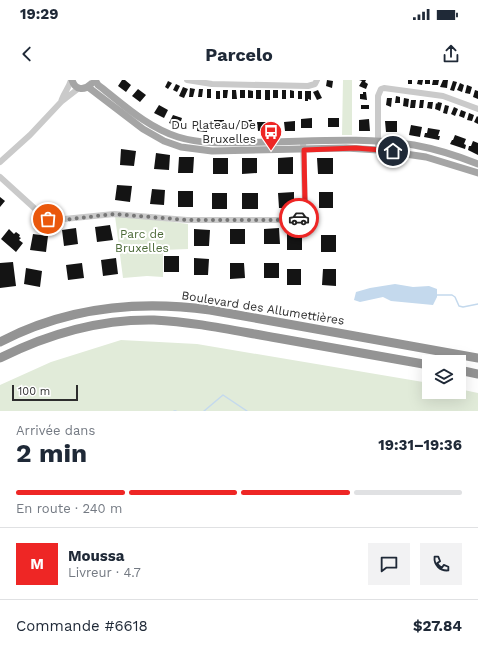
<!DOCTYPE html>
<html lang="fr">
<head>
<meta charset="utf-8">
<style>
  body { margin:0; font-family:"Work Sans",sans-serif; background:#f2f2f3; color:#1f2937; height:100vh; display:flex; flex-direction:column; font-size:15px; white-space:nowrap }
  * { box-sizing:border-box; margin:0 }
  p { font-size:13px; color:#747a83 }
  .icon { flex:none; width:22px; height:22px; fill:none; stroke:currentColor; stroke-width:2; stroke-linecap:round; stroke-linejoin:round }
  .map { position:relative; height:331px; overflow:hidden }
  .panel { display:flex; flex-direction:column; background:#fff; flex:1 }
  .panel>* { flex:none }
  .controls { position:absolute; left:422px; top:275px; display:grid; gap:8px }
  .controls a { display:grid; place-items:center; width:44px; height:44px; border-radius:0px; background:#fff; box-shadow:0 4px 16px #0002; font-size:20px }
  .scale { position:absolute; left:12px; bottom:10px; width:66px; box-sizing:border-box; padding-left:4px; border:2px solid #2d2d2d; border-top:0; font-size:11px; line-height:14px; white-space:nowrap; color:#2d2d2d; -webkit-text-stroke:3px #fff; paint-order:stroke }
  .pin { position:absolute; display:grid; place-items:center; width:34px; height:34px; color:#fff; margin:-17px; border:2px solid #fff; border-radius:50%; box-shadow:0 1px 4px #0007 }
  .courier { position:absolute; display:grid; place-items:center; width:40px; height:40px; margin:-20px; border:3px solid #ee2625; border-radius:50%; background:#fff; color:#222; box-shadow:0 1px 5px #0007 }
  .headline em { font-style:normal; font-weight:700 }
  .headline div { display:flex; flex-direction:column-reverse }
  .headline { display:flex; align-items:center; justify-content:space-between; height:68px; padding:0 16px }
  h1 { font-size:26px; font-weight:700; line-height:30px }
  .bar { display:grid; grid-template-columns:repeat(4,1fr); gap:6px 4px; align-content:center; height:48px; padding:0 16px }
  .bar i { height:5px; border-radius:3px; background:#e0e1e3 }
  .bar .current { background:#ee2625 }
  .bar p { grid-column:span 4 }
  .line { display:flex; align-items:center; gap:10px; padding:0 16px; border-top:1px solid #e0e1e3 }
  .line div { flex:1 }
  .round { display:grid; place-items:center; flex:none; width:42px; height:42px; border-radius:0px; background:#f2f2f3 }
  .status { display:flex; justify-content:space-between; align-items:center; height:28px; padding:0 20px; background:#fff; direction:ltr }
  .status svg { height:11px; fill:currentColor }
  header { display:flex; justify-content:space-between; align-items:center; height:52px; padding:0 16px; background:#fff; font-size:18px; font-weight:700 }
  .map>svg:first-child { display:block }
</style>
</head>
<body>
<div class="status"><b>19:29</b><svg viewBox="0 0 49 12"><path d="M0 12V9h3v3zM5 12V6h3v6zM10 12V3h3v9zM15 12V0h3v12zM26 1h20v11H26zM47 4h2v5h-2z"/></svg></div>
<header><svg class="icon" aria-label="back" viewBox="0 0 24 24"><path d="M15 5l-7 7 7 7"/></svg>Parcelo<svg class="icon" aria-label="share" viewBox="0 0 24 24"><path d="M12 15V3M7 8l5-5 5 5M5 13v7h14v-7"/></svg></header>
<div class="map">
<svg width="478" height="331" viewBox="0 0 478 331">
  <rect width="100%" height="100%" fill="#fff"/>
  <path fill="#e1ebd9" d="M343,0H352V55H342Z
    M115,136L137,137L188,144V169L163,170V197L147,196L123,198Z
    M121,260L197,264L429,303V312H459V309L478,313V331H0V305L51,282Z"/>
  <path fill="#c4d9ed" d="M395,204L413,207L429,206L437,209V217L433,225L391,221L383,217L360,222L354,220L356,212L370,208Z"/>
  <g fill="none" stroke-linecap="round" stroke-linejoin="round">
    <path stroke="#c4d9ed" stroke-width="1.5" d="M437,215H452L455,217L459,226L463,227L478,224
      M174,331H176
      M204,331L223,315L247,331"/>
  </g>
  <path fill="#141414" d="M122,0H125L131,5L126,12L118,6Z
    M327,0L333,1L332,8L326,6Z
    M359,0H366L365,2L368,4L366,9L359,6L362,1Z
    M408,0H412V4H408Z
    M418,0H423L422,5L417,4Z
    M425,0H430V4H425Z
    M433,0H439L438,5H432Z
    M443,0H448L447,8L440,7Z
    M168,1L172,3L168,9L165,7Z
    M453,1L457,2L454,11L450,10Z
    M460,3L464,5L462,12L457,10Z
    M176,4L180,6L177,12L173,10Z
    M467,5L472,7L470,14L465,13Z
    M183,7L188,9L184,18L179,16Z
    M190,8L195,9L193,17H189Z
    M138,9L146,15L140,22L132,16Z
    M199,9H203L202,17H198Z
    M207,9H211V18H207Z
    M223,10H228L227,18H223Z
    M232,10H236L237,19H232Z
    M240,10H245V18H240Z
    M248,10L253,11V18H248Z
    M256,10H261V19H256Z
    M265,10H270V20H265Z
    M273,10H278V18H273Z
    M282,10H286V19H282Z
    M290,10L294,11V18H290Z
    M318,10L322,18L317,20L313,12Z
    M475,10L478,11V19L473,17Z
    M216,11H220V19H216Z
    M298,11H302V19H298Z
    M305,11H311V20L308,19V21H305Z
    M363,12H366L367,20L360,19V14H363Z
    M396,16L400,17V23H395Z
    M387,18H392L391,27L386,25Z
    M404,18L409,19L408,27L403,26Z
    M411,20H416L415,28H410Z
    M420,20H424L423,28H419Z
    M428,22H433L432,29L427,28Z
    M438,22L442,23L440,31L435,29L436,23L437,24Z
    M159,25L168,30L164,38L154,33Z
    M361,25H369V29H361Z
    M445,25L449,26L447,34L443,33Z
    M454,27L458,29L455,36L451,34Z
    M461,30L466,32L464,38L459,36Z
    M469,33L474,35L472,41L467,40Z
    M173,35L182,38L179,47L169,43Z
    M477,36L478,37V44L474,42Z
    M312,38V48H301V39Z
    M328,38H339V47H328Z
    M369,39L370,51H359V40Z
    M214,40H224V49H214Z
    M241,40H252V49H241Z
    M295,41V51H285L284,42Z
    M385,41H397V52H386Z
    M198,42L208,43L207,52L197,51Z
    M257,42H268V51H258Z
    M411,45L422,47L420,57L409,55Z
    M428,48L440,50L438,56H440L439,60L424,57L425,53H427Z
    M455,55L466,59L464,64L466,65L465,69L450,64L452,60H453Z
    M473,61L478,63V75L468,70L469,66H471Z
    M121,69L136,71L134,86L120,85Z
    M156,73L170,75L169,90L154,89Z
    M179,77H194L193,93H178Z
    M293,77V94H278V78Z
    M213,78H228V94H213Z
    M242,78H257V93L242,94Z
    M317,78H333V94H318Z
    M117,105L132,106L130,122L115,120Z
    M152,109L165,110L164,125L150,124Z
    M178,111H193V127H178Z
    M294,112V128H279L278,113Z
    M319,112H333V128H319Z
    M212,113H227V129H212Z
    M242,113H258V129H242Z
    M0,117L5,121L0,127Z
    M110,145L113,160L97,162L95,147Z
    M76,148L78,164L64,166L62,150Z
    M279,148L280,164H264V149Z
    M9,149L14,154L16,152L20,155L19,157L21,158L19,160L23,163L16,172L1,159Z
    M194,149L210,150L209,166H194Z
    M230,149H245V164H230Z
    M33,154L48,156L46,172L30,170Z
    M287,154H302V170H287Z
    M321,155H336V172H321Z
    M164,176H179V192H164Z
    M116,178L118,194L103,196L101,180Z
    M194,178L209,179L208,195H194Z
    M13,182L16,206L0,208V183Z
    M82,183L84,198L68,200L66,185Z
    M230,183H244L245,198L230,199Z
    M264,183H279V198H264Z
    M26,188L42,191L40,207L24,204Z
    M287,189H301V205H287Z
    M323,189H336V206L322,205Z"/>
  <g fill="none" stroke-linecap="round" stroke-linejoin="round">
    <path stroke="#cacaca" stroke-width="6" d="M187,0L212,4L308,6L315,4L317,0
      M61,22C63,14 69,8 71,0
      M378,70V16L381,9L384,8L443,16L478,29
      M0,82L30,55L61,22L79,8
      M0,97L43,136L48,139L54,140L114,134L187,140H296L303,134L305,125L303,61"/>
    <path stroke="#a5a5a5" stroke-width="7" d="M72,0C75,10 84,11 91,4
      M95,0L98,5L102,8C126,27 149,48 178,57C207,66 239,62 269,62C317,61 366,57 414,65C436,69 458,76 478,84
      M88,7L143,49L164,61L181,67L212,71L346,68L378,70L426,77L478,93"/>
    <path stroke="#949494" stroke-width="9" d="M0,262C65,228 138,220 210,230L478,278
      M0,278C48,254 100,239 154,240C196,242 236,251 277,258C328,267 378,276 429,285
      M459,290L478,294"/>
  </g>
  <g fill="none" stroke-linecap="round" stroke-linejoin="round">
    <path stroke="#767676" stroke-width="4" stroke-dasharray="0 7.2" d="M48,139L62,140L114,134L187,140H296L299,138"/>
    <path stroke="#ee2625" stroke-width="5" d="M299,138L303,134L305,125L304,70L356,68L393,71"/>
  </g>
  <defs>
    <g id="bus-pin" transform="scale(1.15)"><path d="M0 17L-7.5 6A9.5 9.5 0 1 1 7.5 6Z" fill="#ee2625" stroke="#fff"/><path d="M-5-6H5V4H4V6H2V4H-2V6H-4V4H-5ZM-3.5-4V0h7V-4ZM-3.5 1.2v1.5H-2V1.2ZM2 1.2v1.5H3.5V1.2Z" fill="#fff"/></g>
  </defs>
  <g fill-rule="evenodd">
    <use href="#bus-pin" x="271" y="52"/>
  </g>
  <g text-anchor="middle" stroke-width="4" stroke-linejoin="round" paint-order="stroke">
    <g font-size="12" fill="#2d2d2d" stroke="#fff" text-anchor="end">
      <text x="256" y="49">Du Plateau/De<tspan x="256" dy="14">Bruxelles</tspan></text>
    </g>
    <g font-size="12" fill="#4c6a38" stroke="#fff">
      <text x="142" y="158">Parc de<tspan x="142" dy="14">Bruxelles</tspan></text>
    </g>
    <g font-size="12" fill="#2d2d2d" stroke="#fff">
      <text transform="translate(263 228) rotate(9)" y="4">Boulevard des Allumettières</text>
    </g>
  </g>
</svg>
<div class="controls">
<a><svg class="icon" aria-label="layers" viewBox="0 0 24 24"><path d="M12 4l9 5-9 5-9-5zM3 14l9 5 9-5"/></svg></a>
</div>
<div class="scale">100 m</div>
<div class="pin" style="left:48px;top:139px;background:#ea580c"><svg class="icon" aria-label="bag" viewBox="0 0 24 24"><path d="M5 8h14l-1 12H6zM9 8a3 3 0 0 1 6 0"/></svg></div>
<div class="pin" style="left:393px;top:71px;background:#1f2937"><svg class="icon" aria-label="home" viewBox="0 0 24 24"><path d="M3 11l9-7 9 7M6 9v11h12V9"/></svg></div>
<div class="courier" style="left:299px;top:138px"><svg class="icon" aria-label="car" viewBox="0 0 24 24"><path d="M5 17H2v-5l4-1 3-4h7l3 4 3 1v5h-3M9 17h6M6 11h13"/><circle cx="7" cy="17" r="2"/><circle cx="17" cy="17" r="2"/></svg></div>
</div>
<section class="panel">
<div class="headline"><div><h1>2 min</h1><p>Arrivée dans</p></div><em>19:31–19:36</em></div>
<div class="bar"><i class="current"></i><i class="current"></i><i class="current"></i><i></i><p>En route · 240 m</p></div>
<div class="line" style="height:72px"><b class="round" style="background:#ee2625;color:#fff">M</b><div><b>Moussa</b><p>Livreur · 4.7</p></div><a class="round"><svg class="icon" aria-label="chat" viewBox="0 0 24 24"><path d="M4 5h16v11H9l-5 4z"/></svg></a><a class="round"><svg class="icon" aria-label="phone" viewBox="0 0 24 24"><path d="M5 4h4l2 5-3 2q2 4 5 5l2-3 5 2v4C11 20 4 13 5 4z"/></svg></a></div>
<div class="line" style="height:52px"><div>Commande #6618</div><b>$27.84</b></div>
</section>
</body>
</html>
